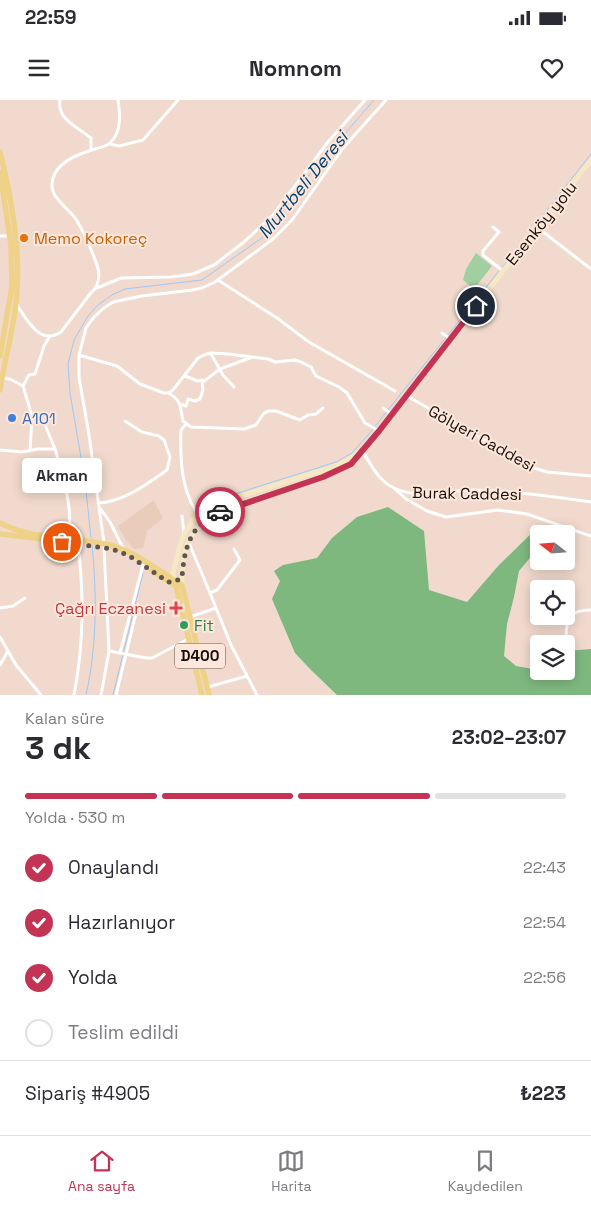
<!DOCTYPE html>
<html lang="tr">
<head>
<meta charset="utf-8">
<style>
  body { margin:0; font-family:"Space Grotesk",sans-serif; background:#f2f2f3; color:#2b2b33; height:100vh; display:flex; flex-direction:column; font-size:19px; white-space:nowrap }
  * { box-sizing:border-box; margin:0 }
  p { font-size:16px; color:#7c7c81 }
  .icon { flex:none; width:28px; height:28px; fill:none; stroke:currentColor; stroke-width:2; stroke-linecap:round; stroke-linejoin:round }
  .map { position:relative; height:595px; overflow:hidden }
  .side { display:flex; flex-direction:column; background:#fff; flex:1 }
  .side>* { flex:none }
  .needle { width:32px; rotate:287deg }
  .buttons { position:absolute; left:530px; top:425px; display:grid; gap:10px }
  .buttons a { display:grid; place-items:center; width:45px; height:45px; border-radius:5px; background:#fff; box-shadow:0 2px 12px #0003; font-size:25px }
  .pin { position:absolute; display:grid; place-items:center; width:42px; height:42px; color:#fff; margin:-21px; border:2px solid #fff; border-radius:50%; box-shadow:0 1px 5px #0007 }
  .courier { position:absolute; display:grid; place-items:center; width:50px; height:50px; margin:-25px; border:4px solid #c33354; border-radius:50%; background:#fff; color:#222; box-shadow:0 1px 6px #0007 }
  .bubble { position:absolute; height:35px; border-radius:5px; background:#fff; box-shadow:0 2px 12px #0003; font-size:16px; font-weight:700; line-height:35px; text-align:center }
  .headline em { font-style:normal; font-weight:700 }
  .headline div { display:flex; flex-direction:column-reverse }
  .headline { display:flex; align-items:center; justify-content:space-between; height:85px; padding:0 25px }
  h1 { font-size:32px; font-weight:700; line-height:38px }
  .bar { display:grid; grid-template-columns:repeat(4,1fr); gap:8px 5px; align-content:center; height:60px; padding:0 25px }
  .bar i { height:6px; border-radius:4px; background:#e1e1e2 }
  .bar .on { background:#c33354 }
  .bar p { grid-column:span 4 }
  .line { display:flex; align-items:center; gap:12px; padding:0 25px; border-top:1px solid #e1e1e2 }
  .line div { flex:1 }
  ol { padding:0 25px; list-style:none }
  li { display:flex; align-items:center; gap:15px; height:55px }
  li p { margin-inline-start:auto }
  li .icon { padding:5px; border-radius:50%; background:#c33354; color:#fff; stroke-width:4 }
  li:last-child { color:#7c7c81 }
  li i { width:28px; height:28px; border:2px solid #e1e1e2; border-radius:50% }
  .status { display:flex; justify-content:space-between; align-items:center; height:35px; padding:0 25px; background:#fff; direction:ltr }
  .status svg { height:14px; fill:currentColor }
  header { display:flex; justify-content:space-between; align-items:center; height:65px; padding:0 25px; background:#fff; font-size:22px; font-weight:700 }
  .menu { display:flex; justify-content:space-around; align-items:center; height:70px; border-top:1px solid #e1e1e2; background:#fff; font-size:14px; color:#7c7c81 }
  .menu a { display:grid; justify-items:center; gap:2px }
  .menu .on { color:#c33354 }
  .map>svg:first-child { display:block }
</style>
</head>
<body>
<div class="status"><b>22:59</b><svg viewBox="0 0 49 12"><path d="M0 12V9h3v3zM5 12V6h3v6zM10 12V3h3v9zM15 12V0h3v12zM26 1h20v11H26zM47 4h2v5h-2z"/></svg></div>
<header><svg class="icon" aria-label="menu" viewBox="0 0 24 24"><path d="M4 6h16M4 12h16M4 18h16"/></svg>Nomnom<svg class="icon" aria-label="heart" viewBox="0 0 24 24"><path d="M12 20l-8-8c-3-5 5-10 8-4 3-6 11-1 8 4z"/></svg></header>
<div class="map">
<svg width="591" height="595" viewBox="0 0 591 595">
  <rect width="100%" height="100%" fill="#f1dacd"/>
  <path fill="#eaccbb" d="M154,400L163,418L147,431L143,448L134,449L126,440L118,426Z"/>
  <path fill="#a1cfa1" d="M476,153L492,166L474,189L463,180L466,169Z"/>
  <path fill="#7eb87f" d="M388,407L424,431L429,490L467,502L499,465L536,429L542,434H539V447L519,471L514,497L507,524L504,556L516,566L539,570V571H566L567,551L591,549V595H337L311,570L295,553L272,499L280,481L274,471L283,465L317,458L332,438L357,417Z"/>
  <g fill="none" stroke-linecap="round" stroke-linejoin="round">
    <path stroke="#9cc9f7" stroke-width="1" d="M502,168L591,54
      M200,407L216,400L336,362L352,353L368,335L499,171
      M91,438L85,381L70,293L68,264L74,240L88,216L98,205L112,195L125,189L202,180L266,135L309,75L374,0
      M86,595C97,546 97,495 92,445
      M113,595L143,473"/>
    <path stroke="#fff" stroke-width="3" d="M60,0C57,20 78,27 91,38V50
      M110,44L119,46L143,40L178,0
      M493,127L499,132L483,151V155L503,171
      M538,128L591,169
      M0,136H10
      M218,180L277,218L309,242L395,291
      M97,188L121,178L171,177L193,174L214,165L244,142L273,115L328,42L365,0
      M17,205C27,220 40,246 61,232L90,194C96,189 99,182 99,174C99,165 81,126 75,118C68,108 51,98 52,84C53,65 73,56 89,51C95,48 105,48 110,43C122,32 120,14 118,0
      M442,233L450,239
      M211,254L223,275L234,287
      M79,255L117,266L140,284L164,293H168L173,290L198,258L204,255L211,253L228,254L268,259L275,262L295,260L301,262L311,267L316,276L339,287L347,293L365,323L379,331
      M2,278L10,279L23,286L32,316L30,351
      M203,282L220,269L250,258
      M23,286L29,275L35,274L44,246L50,236
      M168,293C182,300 180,307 183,321L191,327L244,329L256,325L264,313L269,311H276L300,320L308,315L316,314L323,308
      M407,296L534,368L547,372L591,376
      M180,304L186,306L188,299L195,301L200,299L203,290L202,280L198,281L185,276
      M383,308L392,314
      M32,316L43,320L55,349
      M186,324L181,330C180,358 181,389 197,413
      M0,350L22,352L38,349H55C63,377 74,410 68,438
      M362,351C373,366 376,379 394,388C418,400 447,390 473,390C512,391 552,396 591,402
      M394,388L406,399L427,411L446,417L498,410L527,414L591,436
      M98,403C123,402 147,384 167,370L170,357L164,340L159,336L142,332L125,321
      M100,408L110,422L123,448
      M182,416L184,434
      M104,443L89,335L79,277V255L86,228L94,217L104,208L113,202L142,196L192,190L202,188L215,182L273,139L292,120L343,48L386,0
      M189,443L210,493L231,545L257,595
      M210,493L217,490L240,460L234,449
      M0,508L13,506L25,498
      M190,517L216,508
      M566,535C567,517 571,510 591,510
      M0,537L16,565L41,595
      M109,551L146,558H152L188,539
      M120,553L143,465
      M0,565L8,551
      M208,587L247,576
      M74,595C84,543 84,496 78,443
      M101,595L109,551L104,447
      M116,595L138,505"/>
    <path stroke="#f6e8c3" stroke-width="5" d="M175,483L173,473L180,446L184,434L197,414L205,408L228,400L339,365L362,351L379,331L503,171L591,60
      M182,485C181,444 191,424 229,408L340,370L351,364L360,354"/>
    <path stroke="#eed288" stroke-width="5.5" d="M0,52C11,96 20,144 17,188C16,222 5,256 0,290
      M0,72L11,145L12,186L0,256
      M0,423C32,440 70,436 105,444C132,449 159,471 182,485L209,595
      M0,434L52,440
      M152,471L176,486L202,595"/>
  </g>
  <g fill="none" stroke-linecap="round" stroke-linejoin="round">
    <path stroke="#62554e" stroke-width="5" stroke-dasharray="0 9" d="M62,442L112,449L128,455L168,482H173L182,478C184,449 190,424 220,412"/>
    <path stroke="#c33354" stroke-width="6" d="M220,412L323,377L351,364L379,331L476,206"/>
  </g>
  <circle fill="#e8710a" stroke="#fee7da" stroke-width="2" cx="24" cy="138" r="5"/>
  <circle fill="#3f7fe0" stroke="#fee7da" stroke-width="2" cx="12" cy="318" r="5"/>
  <path fill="#e0444e" stroke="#fee7da" stroke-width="2" d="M173.5 500.5h5v5h5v5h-5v5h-5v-5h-5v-5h5z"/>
  <circle fill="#2e9e5b" stroke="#fee7da" stroke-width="2" cx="184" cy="525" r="5"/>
  <g text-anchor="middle" stroke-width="4" stroke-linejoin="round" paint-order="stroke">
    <rect fill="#fee7da" stroke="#5b4f48" stroke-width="1" x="175" y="543.5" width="50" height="25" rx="4"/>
    <g font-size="15" font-weight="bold" fill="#150e0a">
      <text x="200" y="561">D400</text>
    </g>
    <g font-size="16" fill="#150e0a" stroke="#fee7da">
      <text transform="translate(541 123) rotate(-51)" y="6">Esenköy yolu</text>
      <text transform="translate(482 338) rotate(29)" y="6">Gölyeri Caddesi</text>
      <text transform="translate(467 393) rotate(1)" y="6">Burak Caddesi</text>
    </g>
    <g font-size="16" fill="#c56008" stroke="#fee7da" text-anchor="start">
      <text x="34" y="144">Memo Kokoreç</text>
    </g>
    <g font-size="16" fill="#366cbe" stroke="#fee7da" text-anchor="start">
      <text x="22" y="324">A101</text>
    </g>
    <g font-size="16" fill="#be3a42" stroke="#fee7da" text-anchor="end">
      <text x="166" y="514">Çağrı Eczanesi</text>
    </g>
    <g font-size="16" fill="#27864d" stroke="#fee7da" text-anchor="start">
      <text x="194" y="531">Fit</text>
    </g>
    <g font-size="18" font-style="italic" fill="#014477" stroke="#fee7da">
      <text transform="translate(303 85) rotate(-51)" y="6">Murtbeli Deresi</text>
    </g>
  </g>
</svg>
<div class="buttons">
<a><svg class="needle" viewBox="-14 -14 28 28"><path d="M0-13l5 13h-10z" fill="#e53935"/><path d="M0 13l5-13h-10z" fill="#7c7c81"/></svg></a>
<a><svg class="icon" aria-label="locate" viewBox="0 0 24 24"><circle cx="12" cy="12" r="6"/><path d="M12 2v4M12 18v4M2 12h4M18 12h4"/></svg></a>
<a><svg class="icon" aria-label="layers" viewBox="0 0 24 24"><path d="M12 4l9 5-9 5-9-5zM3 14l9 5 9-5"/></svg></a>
</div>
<div class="pin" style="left:62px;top:442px;background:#ea580c"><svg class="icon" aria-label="bag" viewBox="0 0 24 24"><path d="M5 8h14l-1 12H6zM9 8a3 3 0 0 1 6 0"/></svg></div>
<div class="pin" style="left:476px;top:206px;background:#1f2937"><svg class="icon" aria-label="home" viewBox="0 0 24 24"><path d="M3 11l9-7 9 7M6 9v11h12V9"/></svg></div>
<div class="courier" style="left:220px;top:412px"><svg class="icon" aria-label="car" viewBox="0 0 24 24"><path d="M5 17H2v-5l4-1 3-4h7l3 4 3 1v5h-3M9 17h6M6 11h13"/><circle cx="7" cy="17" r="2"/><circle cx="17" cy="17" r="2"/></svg></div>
<div class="bubble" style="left:22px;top:358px;width:80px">Akman</div>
</div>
<section class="side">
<div class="headline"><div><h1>3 dk</h1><p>Kalan süre</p></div><em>23:02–23:07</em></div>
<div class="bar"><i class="on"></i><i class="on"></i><i class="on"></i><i></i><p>Yolda · 530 m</p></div>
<ol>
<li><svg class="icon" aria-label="check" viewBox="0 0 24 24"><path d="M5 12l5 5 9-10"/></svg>Onaylandı<p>22:43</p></li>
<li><svg class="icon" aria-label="check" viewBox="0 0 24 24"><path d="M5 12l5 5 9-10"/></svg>Hazırlanıyor<p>22:54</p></li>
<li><svg class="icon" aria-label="check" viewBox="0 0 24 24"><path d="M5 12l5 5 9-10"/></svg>Yolda<p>22:56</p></li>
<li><i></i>Teslim edildi</li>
</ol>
<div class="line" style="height:65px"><div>Sipariş #4905</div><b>₺223</b></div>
</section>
<nav class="menu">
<a class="on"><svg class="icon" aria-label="home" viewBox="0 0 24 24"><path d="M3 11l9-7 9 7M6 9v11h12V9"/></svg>Ana sayfa</a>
<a><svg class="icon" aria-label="map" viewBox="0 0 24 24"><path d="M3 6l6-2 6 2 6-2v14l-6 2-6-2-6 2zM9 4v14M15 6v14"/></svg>Harita</a>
<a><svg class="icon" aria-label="saved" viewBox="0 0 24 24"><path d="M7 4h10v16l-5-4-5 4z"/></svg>Kaydedilen</a>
</nav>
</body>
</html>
